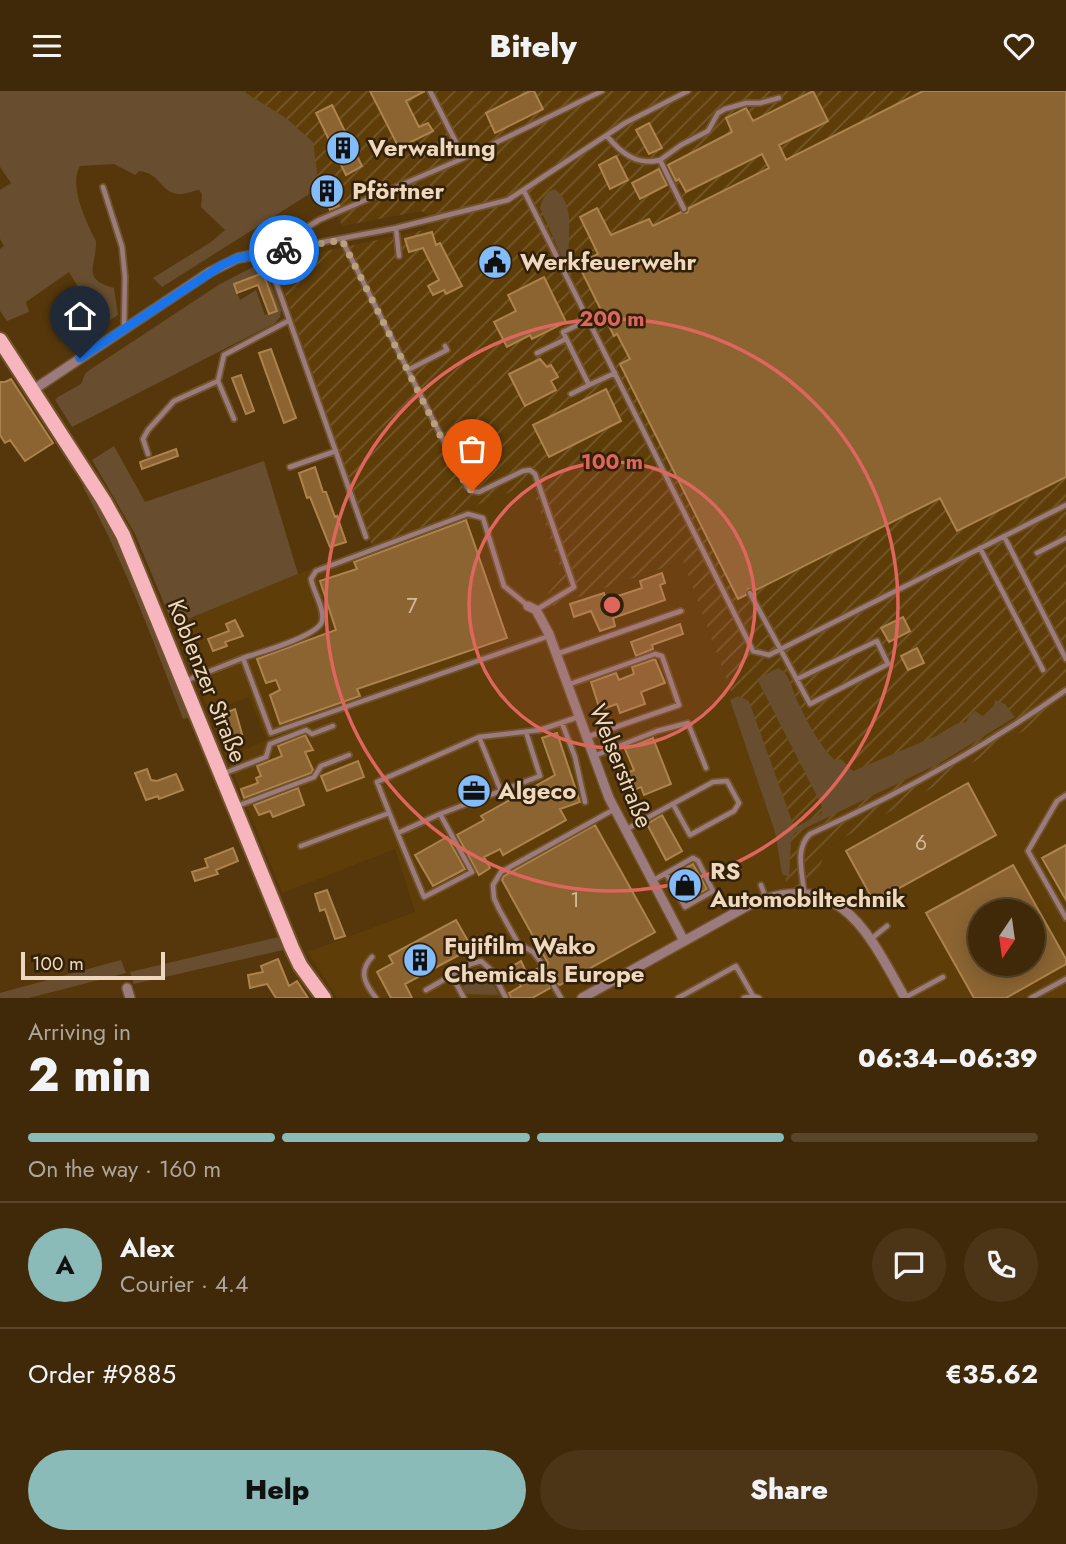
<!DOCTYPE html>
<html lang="en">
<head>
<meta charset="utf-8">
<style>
  body { margin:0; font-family:Jost,sans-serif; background:#4b3516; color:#f1f3f6; height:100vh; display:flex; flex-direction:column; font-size:26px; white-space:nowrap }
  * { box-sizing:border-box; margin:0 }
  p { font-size:23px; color:#aea69c }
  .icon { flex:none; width:38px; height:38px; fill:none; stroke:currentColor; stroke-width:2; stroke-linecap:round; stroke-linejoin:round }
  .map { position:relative; height:907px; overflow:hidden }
  .sheet { display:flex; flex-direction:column; background:#402908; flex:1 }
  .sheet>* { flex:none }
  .needle { width:46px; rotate:193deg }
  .controls { position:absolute; left:968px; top:808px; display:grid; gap:14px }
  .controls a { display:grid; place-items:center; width:77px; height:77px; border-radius:50%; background:#402908; box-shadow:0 4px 18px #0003,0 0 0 2px #594529; font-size:35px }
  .scale { position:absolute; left:21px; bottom:18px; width:144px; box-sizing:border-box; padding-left:7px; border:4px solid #efd8bd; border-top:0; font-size:19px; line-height:24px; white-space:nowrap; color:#efd8bd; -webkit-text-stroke:5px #32210a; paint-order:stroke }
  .pin { position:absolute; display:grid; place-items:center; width:60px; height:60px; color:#fff; margin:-72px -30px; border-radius:50% 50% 50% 0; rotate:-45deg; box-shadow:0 0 7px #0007 }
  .pin .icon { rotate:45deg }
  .courier { position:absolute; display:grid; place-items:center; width:70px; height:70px; margin:-35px; border:5px solid #1a73e8; border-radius:50%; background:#fff; color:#222; box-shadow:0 2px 9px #0007 }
  .overview em { font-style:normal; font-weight:800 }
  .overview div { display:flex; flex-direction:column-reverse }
  .overview { display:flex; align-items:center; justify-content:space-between; height:119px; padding:0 28px }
  h1 { font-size:46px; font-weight:800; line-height:52px }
  .bar { display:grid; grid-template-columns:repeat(4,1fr); gap:10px 7px; align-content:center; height:84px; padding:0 28px }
  .bar i { height:9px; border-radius:5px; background:#594529 }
  .bar .on { background:#8bbbb9 }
  .bar p { grid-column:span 4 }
  .line { display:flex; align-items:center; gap:18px; padding:0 28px; border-top:2px solid #594529 }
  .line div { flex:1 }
  .round { display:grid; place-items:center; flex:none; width:74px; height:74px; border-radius:37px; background:#4b3516 }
  .cta { display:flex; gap:14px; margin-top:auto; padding:14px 28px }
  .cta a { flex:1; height:80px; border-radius:42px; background:#8bbbb9; color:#111; font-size:28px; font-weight:800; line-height:80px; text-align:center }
  .cta a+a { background:#4b3516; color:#f1f3f6 }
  header { display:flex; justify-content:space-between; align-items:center; height:91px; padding:0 28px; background:#402908; font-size:32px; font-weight:800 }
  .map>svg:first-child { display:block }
</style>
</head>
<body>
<header><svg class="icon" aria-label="menu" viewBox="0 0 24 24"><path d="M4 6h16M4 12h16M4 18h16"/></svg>Bitely<svg class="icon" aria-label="heart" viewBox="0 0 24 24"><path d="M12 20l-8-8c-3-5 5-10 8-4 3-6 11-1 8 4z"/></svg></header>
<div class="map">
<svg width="1066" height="907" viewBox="0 0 1066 907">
  <defs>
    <pattern id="industrial-furrows" width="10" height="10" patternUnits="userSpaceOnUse" patternTransform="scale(1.75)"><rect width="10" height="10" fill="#5e3d08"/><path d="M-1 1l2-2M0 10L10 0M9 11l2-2" fill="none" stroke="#75582a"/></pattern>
  </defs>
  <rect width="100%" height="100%" fill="#55370b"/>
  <path fill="#5e3d08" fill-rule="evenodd" d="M531,393L563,484L548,502L583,505L683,470L783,743L786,800L808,799L829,755L937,694L1066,613V907H337L308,861L415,821L395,758L282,802L227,666L267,649L249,606L209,621L173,534L298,483ZM980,821H1032V873H980Z"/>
  <path fill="url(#industrial-furrows)" d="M243,0H1066V613L937,694L829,755L808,800H786L783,743L683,470L553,515L548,502L563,484L531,393L372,455L274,171L424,139L434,128L421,120L342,135L337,122L314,100L316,89Z"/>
  <path fill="#684e2e" d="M0,0H243L286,27L313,51L317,80L314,100L162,196L153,187L211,151L225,139L201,116L202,103L199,99C192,100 184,104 177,103C160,100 160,82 139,80L135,84L114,73L80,75C68,94 87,133 96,150C97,174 80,188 114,197L118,224L102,235L69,181L26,211L29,221L7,230L0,220V158L4,155L0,148V99L11,92L0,76Z
    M555,98C576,114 567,141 569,164L563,169L540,117C543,107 545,101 555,98Z
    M259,173L264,174L267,182L234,193L240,209L256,199L265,224L277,220L267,192L270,191L281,219L280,226L275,232L72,336L55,309L58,306L81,293L85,283L88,280L220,193Z
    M114,355L145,411L264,370L298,483L173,534L135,443L92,369Z
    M86,394L109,429L191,626L183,628C153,549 124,470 83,396Z
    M778,577C791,584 791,596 797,609C805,626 821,658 835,669L841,668L853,680L936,645L956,633L966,631L969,625L975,620L983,625L994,615L995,609L1005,613L1015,626L940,672L795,742L791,751L789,786L782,783L775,741L730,609L738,605L749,610L793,733L798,735L822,722V715L757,588Z
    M278,846L283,859L134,893L130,881Z
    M121,869L126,882L29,907H0V902Z
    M478,879L487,883L499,904L467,903L462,896L474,889L471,882Z"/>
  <path fill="#8b6432" stroke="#ad834d" stroke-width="2" fill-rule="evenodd" d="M370,0H425L406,10L419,36L428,32L433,40L399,57Z
    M530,0H534L543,18L495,42L486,22Z
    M813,0L828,30L779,54L786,69L923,0H1066V386L957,440L940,407L754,500L748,498L746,504L738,508L620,273L630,268L617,243L614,245L578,173L598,163L580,126L597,117L611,144L649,128L653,135L681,121L687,122L689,117L769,77L762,63L686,101L679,88L676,90L668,74L732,41L726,27L746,17L753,30Z
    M332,14L362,75L346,84L316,22Z
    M649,32L662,57L649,63L636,39Z
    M616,65L628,89L610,98L599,74Z
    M659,78L667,94L640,108L632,92Z
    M328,84L339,115L330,119L318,96V89Z
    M432,141L436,154L440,152L462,195L446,203L444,199L433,204L428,195L439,189L423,157L409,161L405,148Z
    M263,182L277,220L269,223L258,194L237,202L234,193Z
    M544,186L566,231L532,248L530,244L507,256L494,231L516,220L508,204Z
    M271,258L296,327L284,332L259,262Z
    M540,268L547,276L551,274L558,286L551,290L556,299L525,315L509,283Z
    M241,284L254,320L246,323L232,287Z
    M11,288L53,352L25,370L10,349L5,352L0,344V291H5Z
    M606,298L621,330L549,366L533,334Z
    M176,358L178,365L142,378L140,371Z
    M315,376L323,401H326L335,426L337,425L346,451L330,456L310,406L307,407L299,382Z
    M466,429L507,547L357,598L360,605L280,633L270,604L280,599L276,589L266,592L257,568L336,539L320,490L357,478L354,471Z
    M662,482L665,492L660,494L665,509L613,527L615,535L600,540L591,520L574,526L570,513L604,502L606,509L642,497L640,490Z
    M903,526L910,540L889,551L881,537Z
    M235,529L243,545L225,551L227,555L213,560L208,548L229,540L226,533Z
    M680,533L683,543L652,554L653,558L636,565L631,551Z
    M917,557L924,572L908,579L901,565Z
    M655,568L665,592L641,601L645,613L620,622L617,613L600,619L591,591L616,582L619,589L634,583L632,576Z
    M235,618L242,643L233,646L223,623Z
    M557,642L580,711L560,718L566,729L503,764L500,758L484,766L490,777L479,784L457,744L484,729L481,725L555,684L542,647Z
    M305,644L313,659L305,661L313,679L311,682L244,707L241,698L258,692L256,687L261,685L257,675L282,665L278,655Z
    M653,647L671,693L644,704L641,696L631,700L627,689L624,683L634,679L625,658Z
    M358,670L364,686L327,700L321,685Z
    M147,678L151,689L157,690L176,683L183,699L159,708L158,705L146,709L135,682Z
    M968,692L996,744L874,811L846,760Z
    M298,697L304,714L273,726L270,720L259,724L254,714Z
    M662,724L682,760L666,769L647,733Z
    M595,734L655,841L560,894L552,891L550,897L532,907H511L509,902L521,895L511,876L521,870L527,883L539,877L545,878L548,872L502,789L504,785Z
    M447,746L465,778L433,795L415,764Z
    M1066,754V809L1042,767Z
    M233,757L238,770L216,779L218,783L195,790L192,781L208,776L205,768Z
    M693,773L707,798L688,809L674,783Z
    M1013,774L1066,868V873L1006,907H974L926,822ZM980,821H1032V873H980Z
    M327,799L345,845L335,848L325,818L320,820L315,803Z
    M456,829L472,857L405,893L412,907H391L377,881L393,872L389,865Z
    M278,868L289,895L297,890L308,907H276L267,893L250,897L248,884L263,881L261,875Z"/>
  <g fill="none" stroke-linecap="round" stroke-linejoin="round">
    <g stroke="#71542b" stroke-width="8">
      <path id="service" d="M430,0L464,67
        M607,45C621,62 637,75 660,69L684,118
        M660,69L681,54L708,40L718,22L725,18L746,12H760L779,7
        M103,96L122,156L125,186L124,237
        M524,100L753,560L769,564L1066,414
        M396,137L399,165
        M342,149L467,396L472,400L479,401L523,380L530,379L535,383L574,496L536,519
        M282,151L288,133
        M269,160L319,129L464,67L602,0
        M266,162L396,137L508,109L625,32L688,0
        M266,163L366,446
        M588,229L563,241L589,294L615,282
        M537,262L566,248
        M408,279L447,259L445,255
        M218,290L234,328
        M571,303L589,294
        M148,363L143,348L148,339L174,310L218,290L224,264L288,230
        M290,376L336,360
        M1004,445L1066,568
        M980,457L1043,579
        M1037,462L1066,447
        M750,502C770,539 790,576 810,613L888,573L877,550L797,588
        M527,514L504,495L483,427L468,423L316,480L311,488C313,500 325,518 322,530C319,545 258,562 243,567L271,642L549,545
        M557,563L681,520
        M185,590L243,567
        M567,594L655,563L662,565L679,614L587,646
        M562,632L575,666L585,711
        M479,646L501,700
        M594,665L657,640L688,632L706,677
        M225,682L266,666L270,653L306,639L312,643L333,635
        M1066,704L1057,710L1028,760L1066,827
        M237,715L314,686L321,675L349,664
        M440,723L540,685L526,641
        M625,739L713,691L727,690L739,712L734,720L690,744L673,713
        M398,742L440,723L472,781L424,806C408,768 392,729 377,691L479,646L540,639L578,626
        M301,755L389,722
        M652,790L693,767L698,770L713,800L685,816L666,782
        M761,794L766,808
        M804,802C803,783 794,758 810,743C900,703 985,656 1066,599
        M871,848L887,835
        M372,866C358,881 365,893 376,907
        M543,874L533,861L518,852L499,818L494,807L493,794L501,781L613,719
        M452,885L464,907
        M554,895L561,907
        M426,899L471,873L481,870L491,879L506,907
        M906,906L943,886
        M678,907L736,875L753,905
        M744,907L753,905L759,907
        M1031,907L1066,888"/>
    </g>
    <g stroke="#71542b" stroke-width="12">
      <path id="minor" d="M33,299L210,181L238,167L265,162
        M528,515L536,519L549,543L609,707L684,850
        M127,897L130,907
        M582,907L749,814C839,775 868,841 905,907"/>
    </g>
    <g stroke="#71542b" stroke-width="18">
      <path id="primary" d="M0,249L104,410L123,444L292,857L300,874L324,907"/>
    </g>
    <use href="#service" stroke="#9b7b7e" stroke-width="4.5"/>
    <use href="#minor" stroke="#9b7b7e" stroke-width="9"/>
    <use href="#primary" stroke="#f7b6bd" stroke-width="14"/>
  </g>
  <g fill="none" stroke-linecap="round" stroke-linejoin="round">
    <path stroke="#b9a07f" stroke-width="7" stroke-dasharray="0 12.6" d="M284,159L342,149L450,364L467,396L472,400"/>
    <path stroke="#1a73e8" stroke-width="9" d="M80,267L222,174L238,167L284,159"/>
  </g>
  <circle cx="612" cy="514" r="143" fill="#df665c" fill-opacity=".12"/>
  <g fill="none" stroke="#df665c" stroke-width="3.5">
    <circle cx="612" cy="514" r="143"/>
    <circle cx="612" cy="514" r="286"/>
  </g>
  <defs>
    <g id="building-disc" transform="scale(1.75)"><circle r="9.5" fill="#83bcfb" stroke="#32210a"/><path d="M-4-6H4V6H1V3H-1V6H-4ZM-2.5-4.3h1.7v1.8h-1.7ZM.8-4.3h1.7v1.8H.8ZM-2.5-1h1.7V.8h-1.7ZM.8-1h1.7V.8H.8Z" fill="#111"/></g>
    <g id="civic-disc" transform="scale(1.75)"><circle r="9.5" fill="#83bcfb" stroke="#32210a"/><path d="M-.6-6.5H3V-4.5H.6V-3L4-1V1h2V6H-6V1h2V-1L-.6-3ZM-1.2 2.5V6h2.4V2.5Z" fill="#111"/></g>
    <g id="office-disc" transform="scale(1.75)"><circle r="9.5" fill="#83bcfb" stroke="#32210a"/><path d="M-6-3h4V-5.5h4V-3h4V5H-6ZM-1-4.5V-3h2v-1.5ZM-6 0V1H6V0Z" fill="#111"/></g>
    <g id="shop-disc" transform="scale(1.75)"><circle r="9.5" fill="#83bcfb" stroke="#32210a"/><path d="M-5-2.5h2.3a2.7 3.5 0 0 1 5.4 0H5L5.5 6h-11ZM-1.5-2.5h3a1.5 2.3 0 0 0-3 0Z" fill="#111"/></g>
  </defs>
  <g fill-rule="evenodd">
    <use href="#building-disc" x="343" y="57"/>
    <use href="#building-disc" x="327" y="100"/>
    <use href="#civic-disc" x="495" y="171"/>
    <use href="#office-disc" x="474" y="700"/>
    <use href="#shop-disc" x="685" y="794"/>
    <use href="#building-disc" x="420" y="869"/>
  </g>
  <g text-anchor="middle" stroke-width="5" stroke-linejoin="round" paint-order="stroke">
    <g font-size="21" fill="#d6bb9a">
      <text x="412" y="522">7</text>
      <text x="921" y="759">6</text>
      <text x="575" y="816">1</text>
    </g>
    <g font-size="24" font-weight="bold" fill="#efd8bd" stroke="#32210a" text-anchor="start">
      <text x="368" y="65">Verwaltung</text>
      <text x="352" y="108">Pförtner</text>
      <text x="520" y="179">Werkfeuerwehr</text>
      <text x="498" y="708">Algeco</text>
      <text x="710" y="788">RS<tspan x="710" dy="28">Automobiltechnik</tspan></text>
      <text x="444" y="863">Fujifilm Wako<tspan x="444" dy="28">Chemicals Europe</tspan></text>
    </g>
    <g font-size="24" fill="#efd8bd" stroke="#32210a">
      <text transform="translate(207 590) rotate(68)" y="8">Koblenzer Straße</text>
      <text transform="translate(621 675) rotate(68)" y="8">Welserstraße</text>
    </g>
  </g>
  <circle cx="612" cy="514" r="10" fill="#df665c" stroke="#32210a" stroke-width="3.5"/>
  <g font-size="21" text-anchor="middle" font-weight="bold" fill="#df665c" stroke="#32210a" stroke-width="5" stroke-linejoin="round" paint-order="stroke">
    <text x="612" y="235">200 m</text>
    <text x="612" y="378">100 m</text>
  </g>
</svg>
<div class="controls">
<a><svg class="needle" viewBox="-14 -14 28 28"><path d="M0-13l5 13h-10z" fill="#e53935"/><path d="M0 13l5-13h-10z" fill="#aea69c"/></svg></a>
</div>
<div class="scale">100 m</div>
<div class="pin" style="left:472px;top:400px;background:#ea580c"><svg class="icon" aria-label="bag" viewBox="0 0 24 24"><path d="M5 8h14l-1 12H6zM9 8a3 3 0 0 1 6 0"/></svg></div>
<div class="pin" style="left:80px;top:267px;background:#1f2937"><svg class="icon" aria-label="home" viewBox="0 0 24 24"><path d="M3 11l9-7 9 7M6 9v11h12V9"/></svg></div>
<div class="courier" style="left:284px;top:159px"><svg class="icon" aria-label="bike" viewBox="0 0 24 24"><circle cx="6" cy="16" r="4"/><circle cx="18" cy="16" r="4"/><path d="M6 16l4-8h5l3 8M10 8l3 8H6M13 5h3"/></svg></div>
</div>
<section class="sheet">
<div class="overview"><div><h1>2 min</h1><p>Arriving in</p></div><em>06:34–06:39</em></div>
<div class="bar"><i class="on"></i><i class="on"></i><i class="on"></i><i></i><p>On the way · 160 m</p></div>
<div class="line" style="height:126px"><b class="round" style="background:#8bbbb9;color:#111">A</b><div><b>Alex</b><p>Courier · 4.4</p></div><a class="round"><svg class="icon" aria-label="chat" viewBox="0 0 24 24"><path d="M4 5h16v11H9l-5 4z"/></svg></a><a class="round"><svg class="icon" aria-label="phone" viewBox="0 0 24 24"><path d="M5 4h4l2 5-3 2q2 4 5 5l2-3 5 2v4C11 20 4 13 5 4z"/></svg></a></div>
<div class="line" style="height:91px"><div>Order #9885</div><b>€35.62</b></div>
<div class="cta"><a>Help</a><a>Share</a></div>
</section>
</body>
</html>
